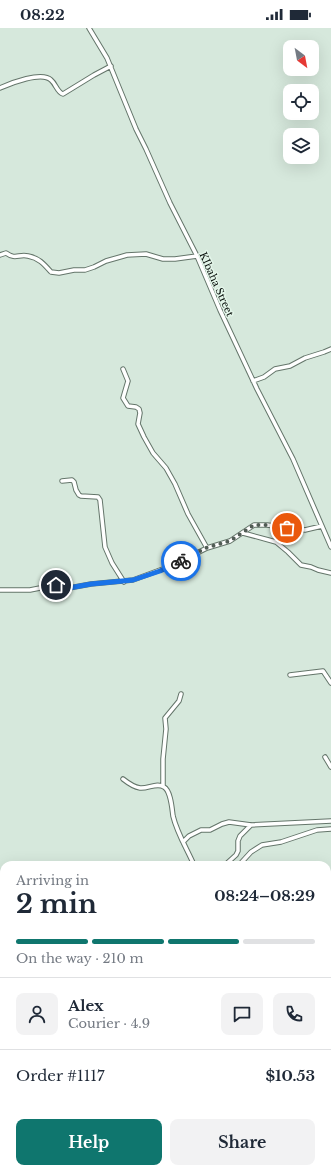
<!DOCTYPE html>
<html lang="en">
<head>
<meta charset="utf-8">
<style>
  body { margin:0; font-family:"Libre Baskerville",serif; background:#f2f2f3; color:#1f2937; height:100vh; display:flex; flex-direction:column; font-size:15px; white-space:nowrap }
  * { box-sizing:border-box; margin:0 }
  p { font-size:13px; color:#747a83 }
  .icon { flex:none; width:22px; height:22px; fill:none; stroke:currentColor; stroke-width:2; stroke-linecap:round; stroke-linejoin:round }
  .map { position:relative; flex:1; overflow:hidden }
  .side { position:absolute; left:0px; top:833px; width:331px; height:312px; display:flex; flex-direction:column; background:#fff; border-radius:12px 12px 0 0; box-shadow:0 4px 16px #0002 }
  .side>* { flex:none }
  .needle { width:26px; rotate:148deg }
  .tools { position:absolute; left:283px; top:12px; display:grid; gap:8px }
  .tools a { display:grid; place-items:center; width:36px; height:36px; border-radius:8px; background:#fff; box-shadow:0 4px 16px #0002; font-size:20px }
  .pin { position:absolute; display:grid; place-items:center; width:34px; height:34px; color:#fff; margin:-17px; border:2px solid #fff; border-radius:50%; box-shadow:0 1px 4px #0007 }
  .courier { position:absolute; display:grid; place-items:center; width:40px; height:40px; margin:-20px; border:3px solid #1a73e8; border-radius:50%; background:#fff; color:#222; box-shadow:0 1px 5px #0007 }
  .head em { font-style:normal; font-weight:800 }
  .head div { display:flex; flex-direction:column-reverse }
  .head { display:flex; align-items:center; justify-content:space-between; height:68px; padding:0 16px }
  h1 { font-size:26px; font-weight:800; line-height:30px }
  .bar { display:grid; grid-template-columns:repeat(4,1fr); gap:6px 4px; align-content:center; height:48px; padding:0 16px }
  .bar i { height:5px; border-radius:3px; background:#e0e1e3 }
  .bar .current { background:#0f766e }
  .bar p { grid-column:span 4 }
  .line { display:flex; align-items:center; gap:10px; padding:0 16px; border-top:1px solid #e0e1e3 }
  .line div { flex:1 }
  .round { display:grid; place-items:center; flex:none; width:42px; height:42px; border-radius:8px; background:#f2f2f3 }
  .button { display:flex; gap:8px; margin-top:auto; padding:8px 16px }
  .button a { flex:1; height:46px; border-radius:8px; background:#0f766e; color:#fff; font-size:16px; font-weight:800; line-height:46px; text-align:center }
  .button a+a { background:#f2f2f3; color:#1f2937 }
  .status { display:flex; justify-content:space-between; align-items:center; height:28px; padding:0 20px; background:#fff; direction:ltr }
  .status svg { height:11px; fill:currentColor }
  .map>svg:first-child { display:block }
</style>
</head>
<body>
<div class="status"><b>08:22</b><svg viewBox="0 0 49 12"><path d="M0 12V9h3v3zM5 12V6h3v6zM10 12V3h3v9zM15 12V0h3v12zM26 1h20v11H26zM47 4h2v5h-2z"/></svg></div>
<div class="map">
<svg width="331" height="1145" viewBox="0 0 331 1145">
  <rect width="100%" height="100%" fill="#d6e8dc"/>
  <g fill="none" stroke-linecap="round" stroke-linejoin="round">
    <g stroke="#64756a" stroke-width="5.5">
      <path id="street" d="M89,0L107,30L136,101L146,121L170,175L197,228L220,282L257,361L293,431L331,519
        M0,60C11,55 42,43 51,52C56,56 57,64 63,66L94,47L111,38
        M0,227L6,225C16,232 18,226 28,228C39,230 44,236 51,244L59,245L74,242H85L94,239L106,233L127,227L146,226L163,231H175L197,228
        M123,341L128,353L123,370L128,378L136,379L139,381L140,385L138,396L144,409L153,425L166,440L175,456L188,486L207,520
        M253,353L264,349L275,341L290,338L305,330L324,324L331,321
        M62,453L72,452L74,454L76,462L79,467L81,468L98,469L100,472L105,519L112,535L124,554
        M243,505L276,514L288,524L301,537L311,539L318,542L331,545
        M0,562H30L40,560L50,557L69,560L91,556L133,552L171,538L207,520L230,513L254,497H267L305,502L322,498
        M290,647L323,643L331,655
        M325,729L331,739
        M123,751C128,755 134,759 140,760C148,761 157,754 164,759C171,763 172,781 173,788C177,805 187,821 194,837
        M163,758V731L166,701L165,690L179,673L181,666
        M183,814L189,808L201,802H210L222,796L229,794L251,797L331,793
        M240,836L251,824L262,817L281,814L317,802L331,801
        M225,837L236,827L238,823V813L240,808L251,797
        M0,909L4,907
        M327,999L331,998
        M327,1036H331
        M0,1067L4,1070
        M327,1095L331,1094
        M32,1141L34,1145
        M86,1141L87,1145
        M190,1141L196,1145
        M238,1141L252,1145L266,1144
        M14,1145L19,1141H23
        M202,1145L210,1141"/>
    </g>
    <use href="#street" stroke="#fff" stroke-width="3.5"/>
  </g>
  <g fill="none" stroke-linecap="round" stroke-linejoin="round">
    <path stroke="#515c55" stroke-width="4" stroke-dasharray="0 7.2" d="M181,533L206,520L230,513L254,497H267L287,500"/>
    <path stroke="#1a73e8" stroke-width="5" d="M56,557L69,560L91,556L133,552L160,543L181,533"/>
  </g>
  <g text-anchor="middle" stroke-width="3" stroke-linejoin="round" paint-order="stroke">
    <g font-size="10" fill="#09100c" stroke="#e3f5e9">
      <text transform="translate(217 256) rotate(66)" y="4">KIbaha Street</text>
    </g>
  </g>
</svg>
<div class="tools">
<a><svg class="needle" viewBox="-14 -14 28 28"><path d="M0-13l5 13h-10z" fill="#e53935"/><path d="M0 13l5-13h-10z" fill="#747a83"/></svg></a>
<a><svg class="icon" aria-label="locate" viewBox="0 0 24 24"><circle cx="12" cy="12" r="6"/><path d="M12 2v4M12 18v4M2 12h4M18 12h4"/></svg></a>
<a><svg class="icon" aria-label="layers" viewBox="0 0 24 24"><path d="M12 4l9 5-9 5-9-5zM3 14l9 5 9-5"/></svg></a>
</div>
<div class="pin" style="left:287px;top:500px;background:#ea580c"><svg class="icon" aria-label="bag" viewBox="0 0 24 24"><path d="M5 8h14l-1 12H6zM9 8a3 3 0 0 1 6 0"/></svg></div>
<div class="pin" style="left:56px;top:557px;background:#1f2937"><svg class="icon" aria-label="home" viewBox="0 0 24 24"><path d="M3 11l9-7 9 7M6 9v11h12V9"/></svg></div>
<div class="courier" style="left:181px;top:533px"><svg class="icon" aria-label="bike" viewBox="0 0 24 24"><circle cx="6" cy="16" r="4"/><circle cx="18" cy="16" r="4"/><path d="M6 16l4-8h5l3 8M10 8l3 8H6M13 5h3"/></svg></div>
<section class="side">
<div class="head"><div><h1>2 min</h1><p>Arriving in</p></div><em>08:24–08:29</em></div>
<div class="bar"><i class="current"></i><i class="current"></i><i class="current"></i><i></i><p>On the way · 210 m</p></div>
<div class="line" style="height:72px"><a class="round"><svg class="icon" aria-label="person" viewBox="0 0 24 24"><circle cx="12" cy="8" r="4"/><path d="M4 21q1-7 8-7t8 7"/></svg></a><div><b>Alex</b><p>Courier · 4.9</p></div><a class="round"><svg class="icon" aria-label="chat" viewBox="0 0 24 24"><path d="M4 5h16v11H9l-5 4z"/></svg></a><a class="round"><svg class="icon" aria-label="phone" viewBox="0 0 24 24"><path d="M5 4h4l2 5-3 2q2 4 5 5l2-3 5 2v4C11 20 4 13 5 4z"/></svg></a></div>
<div class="line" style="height:52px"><div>Order #1117</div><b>$10.53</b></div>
<div class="button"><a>Help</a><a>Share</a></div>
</section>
</div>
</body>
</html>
